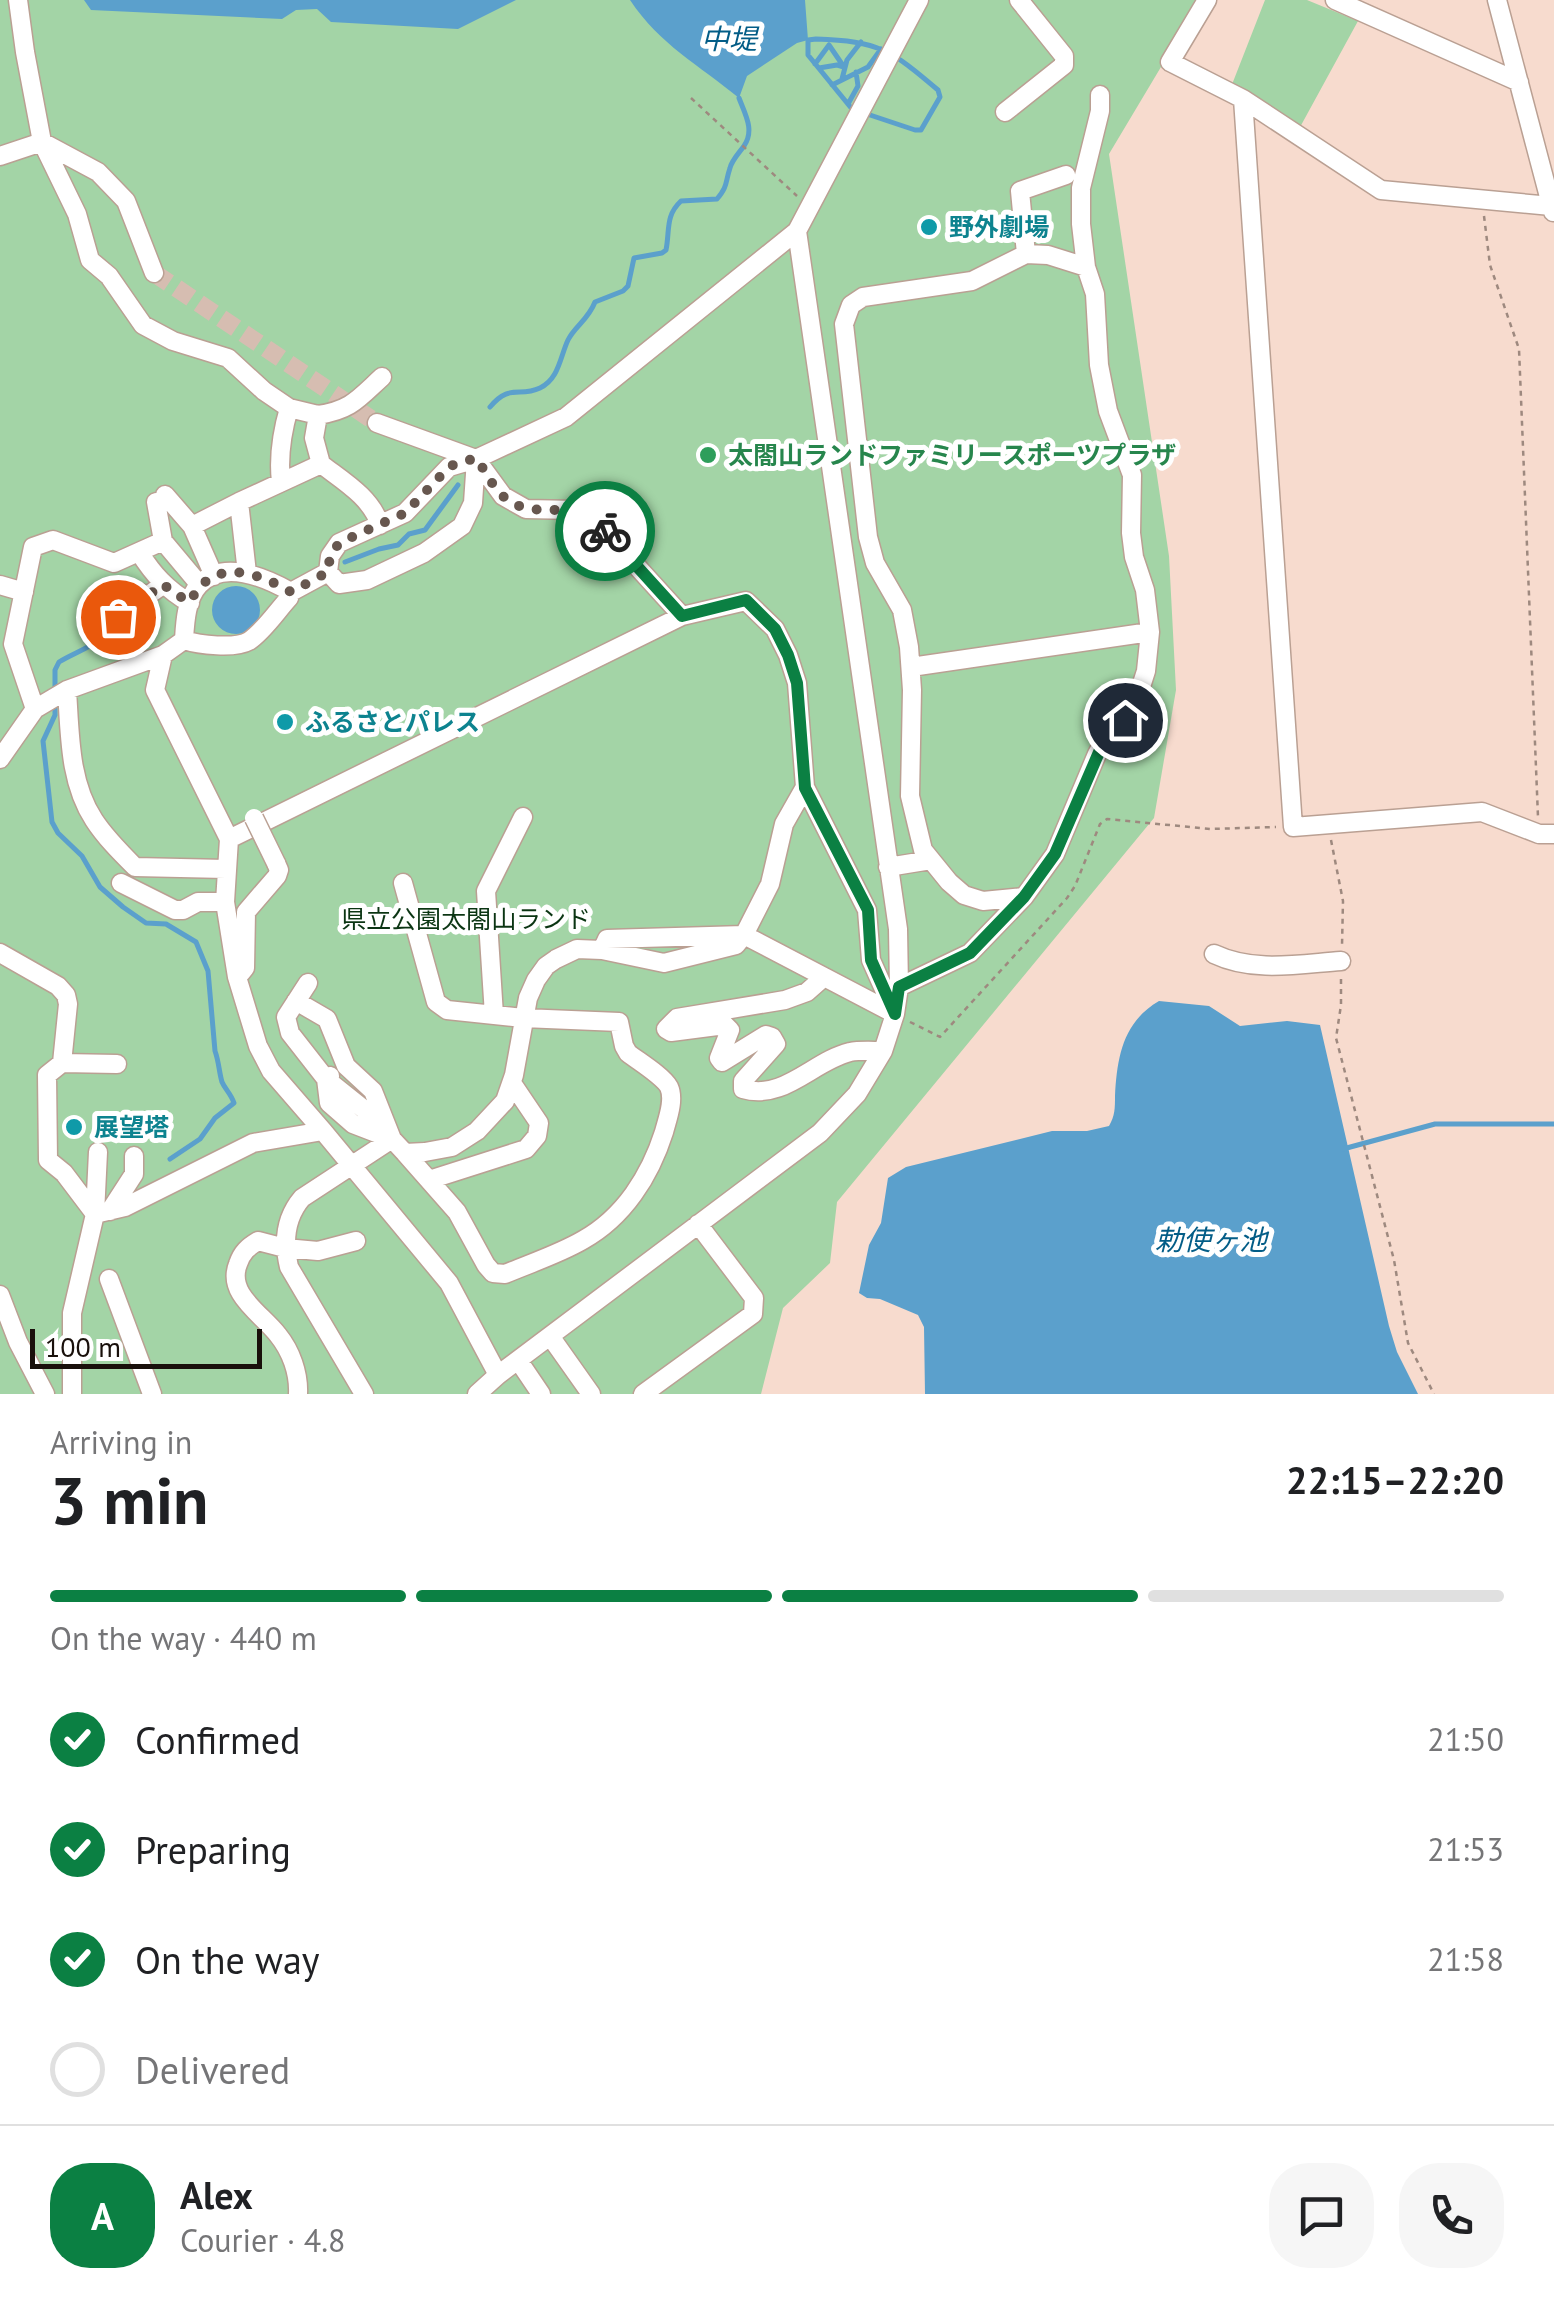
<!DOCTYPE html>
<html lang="en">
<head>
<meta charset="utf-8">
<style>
  body { margin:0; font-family:"PT Sans","Noto Sans JP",sans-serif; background:#f6f6f6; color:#202124; height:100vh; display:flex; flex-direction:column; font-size:38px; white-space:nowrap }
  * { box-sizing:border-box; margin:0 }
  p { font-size:32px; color:#757577 }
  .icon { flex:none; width:55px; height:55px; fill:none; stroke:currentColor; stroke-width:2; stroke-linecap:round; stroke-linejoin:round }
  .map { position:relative; height:1394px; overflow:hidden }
  .side { display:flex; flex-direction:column; background:#fff; flex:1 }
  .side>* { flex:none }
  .scale { position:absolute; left:30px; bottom:25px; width:232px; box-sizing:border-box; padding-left:10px; border:5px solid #19100b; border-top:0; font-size:28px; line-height:35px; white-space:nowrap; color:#19100b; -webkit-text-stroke:8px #fff; paint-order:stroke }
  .pin { position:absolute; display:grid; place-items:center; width:85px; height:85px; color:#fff; margin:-42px; border:5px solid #fff; border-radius:50%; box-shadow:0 2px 10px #0007 }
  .courier { position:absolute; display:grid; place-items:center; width:100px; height:100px; margin:-50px; border:8px solid #0b8043; border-radius:50%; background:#fff; color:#222; box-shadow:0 2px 12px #0007 }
  .head em { font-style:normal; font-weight:800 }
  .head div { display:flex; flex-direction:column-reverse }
  .head { display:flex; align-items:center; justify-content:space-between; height:170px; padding:0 50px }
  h1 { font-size:65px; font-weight:800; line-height:75px }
  .bar { display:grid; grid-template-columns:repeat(4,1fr); gap:15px 10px; align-content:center; height:120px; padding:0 50px }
  .bar i { height:12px; border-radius:8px; background:#e0e0e0 }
  .bar .current { background:#0b8043 }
  .bar p { grid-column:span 4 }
  .line { display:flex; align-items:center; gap:25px; padding:0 50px; border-top:2px solid #e0e0e0 }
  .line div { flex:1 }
  .round { display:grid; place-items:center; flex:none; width:105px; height:105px; border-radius:40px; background:#f6f6f6 }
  ol { padding:0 50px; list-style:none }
  li { display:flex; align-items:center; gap:30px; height:110px }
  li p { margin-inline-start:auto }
  li .icon { padding:10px; border-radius:50%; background:#0b8043; color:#fff; stroke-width:4 }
  li:last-child { color:#757577 }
  li i { width:55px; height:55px; border:5px solid #e0e0e0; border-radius:50% }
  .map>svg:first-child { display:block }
</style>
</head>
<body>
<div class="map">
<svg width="1554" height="1394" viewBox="0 0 1554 1394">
  <rect width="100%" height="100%" fill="#f7dbce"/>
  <path fill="#a3d4a6" d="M0,0H1201L1109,154L1169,556L1176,690L1154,818L837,1202L830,1263L783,1308L761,1394H0Z
    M1265,0H1307L1358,21L1299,129L1231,87Z"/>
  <path fill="#5ba0cc" d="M84,0H516L458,29L331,22L317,9L296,10L282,19L91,10Z
    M630,0H805L808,40L797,43L747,76L739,98C699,65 660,45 630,0Z
    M212 610a24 24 0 1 1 48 0a24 24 0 1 1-48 0Z
    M1159,1001L1209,1006L1240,1026L1287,1021L1320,1025L1389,1326L1397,1352L1418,1394H925L924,1327L918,1315L880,1299L867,1298L859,1293L869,1245L881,1223L888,1178L906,1167L1052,1131H1087L1109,1126C1115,1116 1115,1108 1115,1096C1117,1057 1123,1022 1159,1001Z"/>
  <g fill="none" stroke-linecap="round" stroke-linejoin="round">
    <path stroke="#5ba0cc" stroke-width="5" d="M816,39C879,41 891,50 938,90L940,97L921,130H915L852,109L808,55V40Z
      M815,64L829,45L844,67L837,65L819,68
      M842,79L847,60L861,42
      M832,85L868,67L881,49
      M848,104L858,86L856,72
      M490,407C510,383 519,398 540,388C559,379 560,357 568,340C575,326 588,320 595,302L623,291L628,286L634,258L662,253L666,250C670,230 665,216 681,201L717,199C728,186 725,183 730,168C732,160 739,153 744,146C755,130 745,114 739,98
      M345,562L379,549L398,545L409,534L425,530L458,485
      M55,691V670L59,662C78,650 110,642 114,619
      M55,702V715L43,741L52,822L58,833L82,856L100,887L123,907L146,923L166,924L196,942L208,971L215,1051C219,1062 219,1072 222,1082C225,1089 231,1094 234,1103L215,1118L200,1139L170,1159
      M1343,1149L1435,1124H1554"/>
    <path stroke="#d6bdb1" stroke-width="18" stroke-dasharray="18 9" stroke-linecap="butt" d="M154,273L377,423"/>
    <g stroke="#baa093" stroke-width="21">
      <path id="minor" d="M18,0L25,52L42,142L77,214L90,260L109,276L143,325L173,341L228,358L264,391L289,408C282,432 278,456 281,482
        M1207,0L1170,62L1243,99L1381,190L1551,206
        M1335,0L1519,82
        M1497,0L1553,212
        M1243,99L1293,827L1482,812L1539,834H1554
        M1005,112L1064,65V56L1019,0
        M0,156L42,142L98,172L126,201L154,273
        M1026,254L1020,191L1066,175
        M289,408L318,415L314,438L321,464
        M318,415C351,410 358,399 382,377
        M377,423L476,459L503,496L526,509L576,510L592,517L682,616L746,601L775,629L788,655L797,683L805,787L867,910L871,960L895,1014
        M165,495L192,526L214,576
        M156,502L163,541
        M192,526L239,502
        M139,552C153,574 167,590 190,603
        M328,572L339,584L367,580L424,553L462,526L473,503L476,459
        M247,573L239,502L321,464C343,481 371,497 380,525
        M0,585L24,592
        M143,599L141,593C125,586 117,591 111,607C119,618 123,621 137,620L142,614L143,599L164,584
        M184,640C199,645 235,649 249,641C264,631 277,611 289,598L291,592
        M163,655L155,690L229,839L225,902L237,977L258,1046L271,1071L323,1131L449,1283L498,1375
        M911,667L1150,632
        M67,690C70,734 69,782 94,820C105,837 120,852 135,867L226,869
        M35,709L13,644L33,547L53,540L114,563L163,541L199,584
        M0,759L35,709L67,690L163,655L184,640C185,623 186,599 199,585C223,559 266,578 291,592L328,572L330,556L339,543L405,513L449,467L476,459L566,417L797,231L919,0
        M229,839L682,616
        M888,867L931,860
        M121,883L175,910H183L198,902H225
        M403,883L436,1002L447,1010L523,1018L619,1022L624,1046L628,1053C638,1061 663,1076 669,1087C675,1100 667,1120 664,1132C650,1176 624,1217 583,1240C559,1254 531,1263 505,1274L493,1273L486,1265L457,1212L405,1153
        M1024,897L983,901L964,895L949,882L923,850L910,796L912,690L909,647L902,610L875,563L868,537L844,324L851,305L863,297L972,281L1026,254L1048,255L1086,267
        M602,950L607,939L744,935L895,1014
        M0,953L58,986L66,995L68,1004L62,1063L47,1075L48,1160L64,1173L95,1214L98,1152
        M1214,954C1254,973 1299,964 1341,961
        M241,973L245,968L246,912L277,876L279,870L276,863
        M824,977L807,992L785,1000L677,1018L666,1029L671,1032L725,1025L730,1030L719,1058L722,1062L766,1035L772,1037L776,1044L743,1081V1089C784,1101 813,1061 850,1052C860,1050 872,1051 883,1051
        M899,987L970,953L1024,897L1055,854L1097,754L1103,743L1125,721L1138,696L1146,671L1150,632L1145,590L1134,557L1131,533L1132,475L1108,411L1099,365L1095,294L1086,267L1081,224V188L1100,111V95
        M296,1001L327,1019L346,1066L373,1091L392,1139L353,1124L329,1103L326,1079L290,1033L286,1017L308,983
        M494,1015L486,891L523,817
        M62,1063L117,1064
        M330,1076L326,1079L366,1111L385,1131
        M429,1180L526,1149L537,1136L539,1123L512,1083
        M110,1211L134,1174V1156
        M109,1279L152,1394
        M0,1295L18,1342L45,1394
        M550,1336L591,1394
        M518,1360L541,1394
        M72,1394V1313L95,1214L125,1207L253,1143L323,1131
        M298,1394C299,1373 291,1351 278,1335C262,1314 226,1294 238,1264C242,1252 248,1247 258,1241L285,1248L318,1251L356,1241
        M364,1394L289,1267C283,1242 285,1218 302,1198L392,1139L405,1153L425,1152L452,1147L477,1131L505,1101L514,1075L528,998L536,980L546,966L556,959L577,949L602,950L664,963L736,945L744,935L770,884L784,824L805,787
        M477,1394L498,1375L820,1133L857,1094L883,1051L895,1014L899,987L898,929L797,231
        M643,1394L753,1314L754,1298L698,1224"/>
    </g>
    <path stroke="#9e897f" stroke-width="2.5" stroke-dasharray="5 5" stroke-linecap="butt" d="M691,98L797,196
      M1484,216L1490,265L1519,349L1538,817
      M1331,840L1343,901L1342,946
      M1341,979V1005L1336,1038L1394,1260L1408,1343L1434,1394
      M910,1022L940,1037L1067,898L1075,886L1100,824L1107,819L1210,829L1276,827"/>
    <use href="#minor" stroke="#fff" stroke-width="18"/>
    <g stroke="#baa093" stroke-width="21" stroke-linecap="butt">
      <path id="minor-bridge" d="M254,818L276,863"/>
    </g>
    <use href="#minor-bridge" stroke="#fff" stroke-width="18"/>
  </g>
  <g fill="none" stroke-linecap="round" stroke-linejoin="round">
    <path stroke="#67574f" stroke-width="10" stroke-dasharray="0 18" d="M118,617L126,620H137L142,614L143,599L164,584L170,591L190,602C212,557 255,571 291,592L328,572L330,556L339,543L405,513L450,466L476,458C485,470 493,488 504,497C538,525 570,492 605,531"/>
    <path stroke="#0b8043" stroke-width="12" d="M605,531L682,616L746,600L775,629L788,655L797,683L805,788L868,910L871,960L895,1014L899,987L970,953L1024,897L1055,854L1103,743L1125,720"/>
  </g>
  <g fill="#0f9aa8" stroke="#fff" stroke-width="4">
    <circle cx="929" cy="227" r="10"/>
    <circle cx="285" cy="722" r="10"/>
    <circle cx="74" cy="1127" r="10"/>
  </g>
  <circle fill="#2e9e5b" stroke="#fff" stroke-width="4" cx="708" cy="455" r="10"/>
  <g text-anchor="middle" stroke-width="10" stroke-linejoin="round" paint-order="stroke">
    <g font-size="25" font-weight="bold" fill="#0d838f" stroke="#fff" text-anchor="start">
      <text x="949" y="236">野外劇場</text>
      <text x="305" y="731">ふるさとパレス</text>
      <text x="94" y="1136">展望塔</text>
    </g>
    <g font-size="25" font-weight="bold" fill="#27864d" stroke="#fff" text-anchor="start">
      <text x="728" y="464">太閤山ランドファミリースポーツプラザ</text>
    </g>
    <g font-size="25" fill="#0b3513" stroke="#fff">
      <text x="466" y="928">県立公園太閤山ランド</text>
    </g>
    <g font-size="28" font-style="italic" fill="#035d87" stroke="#fff">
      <text x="729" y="49">中堤</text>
      <text x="1211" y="1250">勅使ヶ池</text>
    </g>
  </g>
</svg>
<div class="scale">100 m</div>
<div class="pin" style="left:118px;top:617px;background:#ea580c"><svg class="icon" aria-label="bag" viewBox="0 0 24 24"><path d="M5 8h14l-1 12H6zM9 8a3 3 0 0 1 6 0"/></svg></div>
<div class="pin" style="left:1125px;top:720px;background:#1f2937"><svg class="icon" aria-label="home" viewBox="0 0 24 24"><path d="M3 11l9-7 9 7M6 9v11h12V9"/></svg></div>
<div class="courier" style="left:605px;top:531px"><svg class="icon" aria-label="bike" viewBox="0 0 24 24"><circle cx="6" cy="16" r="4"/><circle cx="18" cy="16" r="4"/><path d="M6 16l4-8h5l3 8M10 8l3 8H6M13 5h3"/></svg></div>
</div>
<section class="side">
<div class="head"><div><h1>3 min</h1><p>Arriving in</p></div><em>22:15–22:20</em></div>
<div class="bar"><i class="current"></i><i class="current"></i><i class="current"></i><i></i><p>On the way · 440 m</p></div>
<ol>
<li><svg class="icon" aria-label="check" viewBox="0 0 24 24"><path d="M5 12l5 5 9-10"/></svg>Confirmed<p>21:50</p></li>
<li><svg class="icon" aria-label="check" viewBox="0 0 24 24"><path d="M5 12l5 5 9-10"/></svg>Preparing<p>21:53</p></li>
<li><svg class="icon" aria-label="check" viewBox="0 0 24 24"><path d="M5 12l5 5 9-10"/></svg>On the way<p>21:58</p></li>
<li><i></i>Delivered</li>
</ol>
<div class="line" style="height:180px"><b class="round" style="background:#0b8043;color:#fff">A</b><div><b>Alex</b><p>Courier · 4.8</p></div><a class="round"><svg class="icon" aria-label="chat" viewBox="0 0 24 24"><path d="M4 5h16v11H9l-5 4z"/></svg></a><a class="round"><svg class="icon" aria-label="phone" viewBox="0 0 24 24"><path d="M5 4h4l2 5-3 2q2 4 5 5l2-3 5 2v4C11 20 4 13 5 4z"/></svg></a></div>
</section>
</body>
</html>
